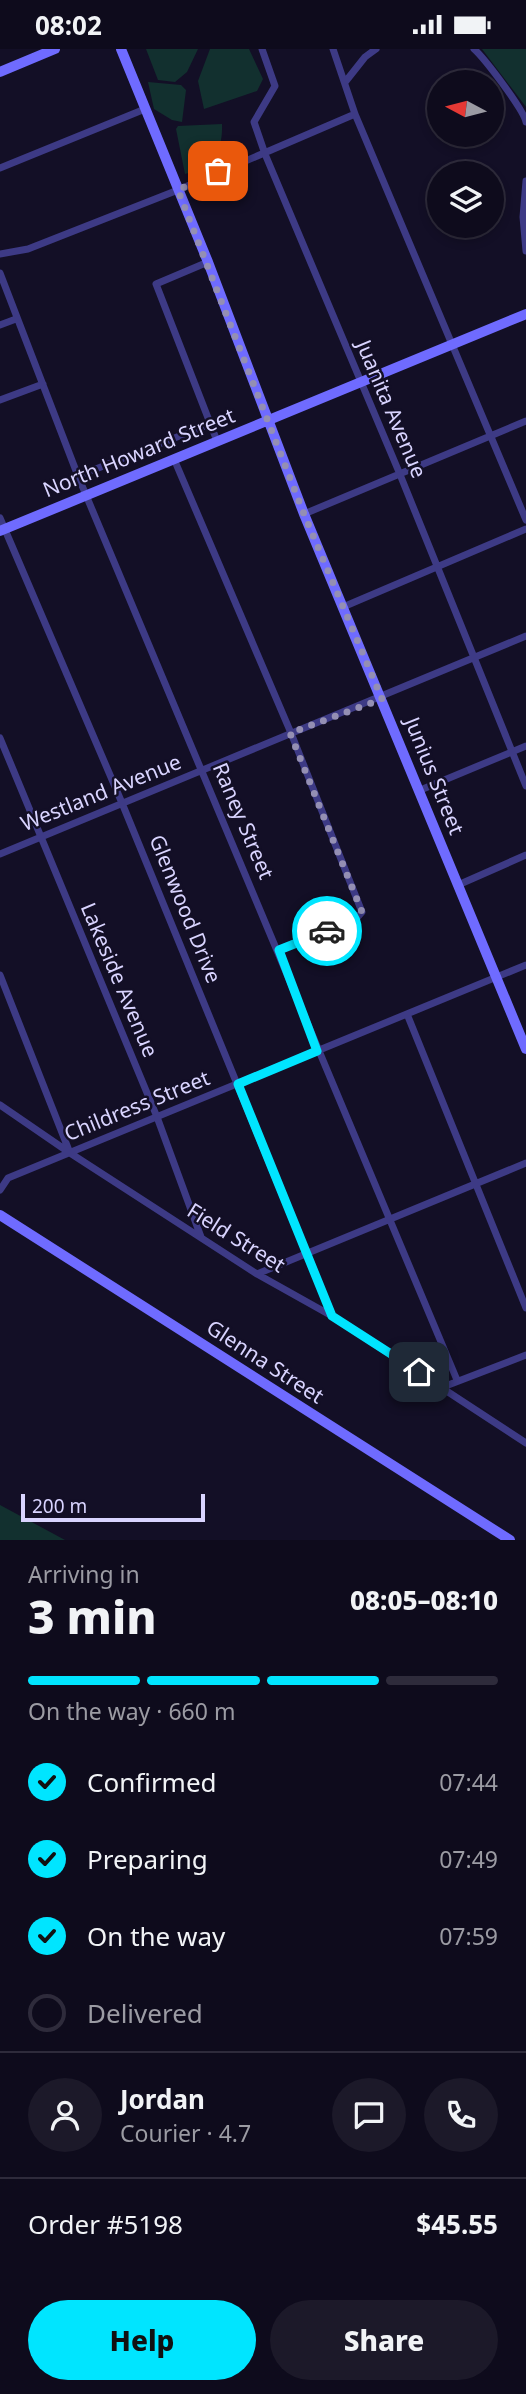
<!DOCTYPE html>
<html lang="en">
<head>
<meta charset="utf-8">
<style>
  body { margin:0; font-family:"Noto Sans",sans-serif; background:#1c1929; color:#f1f3f6; height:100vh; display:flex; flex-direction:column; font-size:26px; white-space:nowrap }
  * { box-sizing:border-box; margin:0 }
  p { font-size:23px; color:#9b9ba3 }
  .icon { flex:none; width:38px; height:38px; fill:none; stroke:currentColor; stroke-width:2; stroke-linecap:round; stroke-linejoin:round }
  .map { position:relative; height:1491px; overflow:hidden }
  .drawer { display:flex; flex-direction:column; background:#0e0b1c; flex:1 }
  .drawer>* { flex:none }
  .needle { width:46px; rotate:277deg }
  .fabs { position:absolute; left:427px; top:21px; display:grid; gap:14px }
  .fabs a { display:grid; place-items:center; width:77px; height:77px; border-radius:50%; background:#0e0b1c; box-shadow:0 4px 10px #0003,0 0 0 2px #2e2b3b; font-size:35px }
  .scale { position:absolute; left:21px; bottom:18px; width:184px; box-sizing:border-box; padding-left:7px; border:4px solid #d9d4ff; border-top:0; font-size:19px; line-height:24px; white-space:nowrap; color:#d9d4ff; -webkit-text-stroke:5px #130f26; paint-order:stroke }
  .pin { position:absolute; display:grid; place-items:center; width:60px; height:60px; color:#fff; margin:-30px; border-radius:14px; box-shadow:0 4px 10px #0006 }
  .courier { position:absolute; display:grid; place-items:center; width:70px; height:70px; margin:-35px; border:5px solid #00e5ff; border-radius:50%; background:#fff; color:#222; box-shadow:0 2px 9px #0007 }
  .head em { font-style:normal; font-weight:800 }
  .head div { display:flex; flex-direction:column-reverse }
  .head { display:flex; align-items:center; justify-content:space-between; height:119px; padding:0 28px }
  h1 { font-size:46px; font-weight:800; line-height:52px }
  .bar { display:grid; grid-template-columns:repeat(4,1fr); gap:10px 7px; align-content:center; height:84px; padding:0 28px }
  .bar i { height:9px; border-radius:5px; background:#2e2b3b }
  .bar .active { background:#00e5ff }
  .bar p { grid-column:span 4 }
  .line { display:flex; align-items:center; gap:18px; padding:0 28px; border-top:2px solid #2e2b3b }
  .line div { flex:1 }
  .round { display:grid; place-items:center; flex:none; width:74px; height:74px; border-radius:37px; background:#1c1929 }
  ol { padding:0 28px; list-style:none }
  li { display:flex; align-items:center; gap:21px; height:77px }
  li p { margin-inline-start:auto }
  li .icon { padding:7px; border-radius:50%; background:#00e5ff; color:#111; stroke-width:4 }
  li:last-child { color:#9b9ba3 }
  li i { width:38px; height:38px; border:4px solid #2e2b3b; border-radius:50% }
  .button { display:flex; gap:14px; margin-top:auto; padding:14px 28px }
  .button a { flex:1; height:80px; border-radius:42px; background:#00e5ff; color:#111; font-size:28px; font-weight:800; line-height:80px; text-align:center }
  .button a+a { background:#1c1929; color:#f1f3f6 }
  .status { display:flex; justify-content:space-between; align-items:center; height:49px; padding:0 35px; background:#0e0b1c; direction:ltr }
  .status svg { height:19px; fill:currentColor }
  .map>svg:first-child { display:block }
</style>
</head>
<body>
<div class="status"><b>08:02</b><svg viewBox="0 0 49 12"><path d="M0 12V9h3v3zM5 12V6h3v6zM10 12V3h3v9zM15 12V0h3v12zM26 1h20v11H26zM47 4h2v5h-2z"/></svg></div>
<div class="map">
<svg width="526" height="1491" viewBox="0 0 526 1491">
  <rect width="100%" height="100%" fill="#130f26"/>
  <path fill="#12302f" d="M146,0H198L187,23L175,33L158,31Z
    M210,0H249L263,30L257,42L204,60L198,32Z
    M482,0H526V58Z
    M148,33L181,36L186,41L182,73L172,71L154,60Z
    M222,75C223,103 212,118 185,125L176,80L178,77Z
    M0,1456L65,1491H0Z"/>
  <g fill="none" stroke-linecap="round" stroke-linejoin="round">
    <path stroke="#3d3a85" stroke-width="7" d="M262,0L275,37L254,73L265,105L399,423L526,737
      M333,0L355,65L526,471
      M474,0C485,10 524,61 526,73
      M346,32L365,8L376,0
      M0,119L145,60
      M526,132L523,168L526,202
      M0,205L28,200L178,141L355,65
      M208,213L156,235L217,392
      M0,224L78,427L457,1331
      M0,276L16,270
      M0,351L43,335
      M174,410L291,684L362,863L356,870L279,901
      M78,427L210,375
      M304,465L526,372
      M0,469L122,754L332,1267
      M343,558L526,480
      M0,689L157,1068L201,1188
      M418,742L526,697
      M0,805L526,587
      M458,836L526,806
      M0,926L70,1104
      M407,965L526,1259
      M0,1056L70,1104L257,1225L332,1267L526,1394
      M0,1141L8,1129L526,916
      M257,1225L526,1114
      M443,1338L526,1306"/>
    <path stroke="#6f6bff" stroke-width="10" d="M121,0L208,213L304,465L526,1000
      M0,23L55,0
      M0,482L526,265
      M0,1166L510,1491"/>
  </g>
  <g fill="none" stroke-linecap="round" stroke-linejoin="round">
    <path stroke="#948fb3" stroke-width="7" stroke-dasharray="0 12.6" d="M218,122L178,141L304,465L382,650L290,684L362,863L356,870L327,882"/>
    <path stroke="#00e5ff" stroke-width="9" d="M327,882L279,901L317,1002L238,1035L332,1267L419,1323"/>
  </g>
  <g text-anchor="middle" stroke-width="5" stroke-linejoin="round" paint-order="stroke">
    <g font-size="21" fill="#d9d4ff" stroke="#130f26">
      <text transform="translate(391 360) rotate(67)" y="7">Juanita Avenue</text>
      <text transform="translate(139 404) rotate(-22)" y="7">North Howard Street</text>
      <text transform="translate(434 727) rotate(68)" y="7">Junius Street</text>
      <text transform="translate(101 744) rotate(-22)" y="7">Westland Avenue</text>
      <text transform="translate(243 772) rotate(67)" y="7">Raney Street</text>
      <text transform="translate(185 860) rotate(68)" y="7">Glenwood Drive</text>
      <text transform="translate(119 931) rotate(67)" y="7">Lakeside Avenue</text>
      <text transform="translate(137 1057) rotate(-22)" y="7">Childress Street</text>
      <text transform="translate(236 1189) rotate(32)" y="7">Field Street</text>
      <text transform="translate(265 1313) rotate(33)" y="7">Glenna Street</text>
    </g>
  </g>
</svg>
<div class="fabs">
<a><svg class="needle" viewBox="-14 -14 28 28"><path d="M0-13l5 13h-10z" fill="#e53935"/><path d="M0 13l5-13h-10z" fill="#9b9ba3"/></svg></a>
<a><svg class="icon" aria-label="layers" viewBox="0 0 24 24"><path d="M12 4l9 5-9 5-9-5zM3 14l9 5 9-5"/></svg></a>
</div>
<div class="scale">200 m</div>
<div class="pin" style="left:218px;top:122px;background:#ea580c"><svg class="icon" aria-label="bag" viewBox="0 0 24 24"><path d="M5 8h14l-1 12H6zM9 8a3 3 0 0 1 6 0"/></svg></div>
<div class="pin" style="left:419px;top:1323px;background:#1f2937"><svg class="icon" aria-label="home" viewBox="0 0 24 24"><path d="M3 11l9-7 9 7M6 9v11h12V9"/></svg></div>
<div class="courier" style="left:327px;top:882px"><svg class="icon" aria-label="car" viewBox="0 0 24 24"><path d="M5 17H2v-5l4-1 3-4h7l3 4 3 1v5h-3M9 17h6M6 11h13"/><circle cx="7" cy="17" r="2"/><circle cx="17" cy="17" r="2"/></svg></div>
</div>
<section class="drawer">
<div class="head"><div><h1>3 min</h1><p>Arriving in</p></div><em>08:05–08:10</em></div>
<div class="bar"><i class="active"></i><i class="active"></i><i class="active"></i><i></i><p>On the way · 660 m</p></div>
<ol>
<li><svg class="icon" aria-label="check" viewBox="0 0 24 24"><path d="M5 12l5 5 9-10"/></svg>Confirmed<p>07:44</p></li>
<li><svg class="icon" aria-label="check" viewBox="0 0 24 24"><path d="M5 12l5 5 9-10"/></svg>Preparing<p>07:49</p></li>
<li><svg class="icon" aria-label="check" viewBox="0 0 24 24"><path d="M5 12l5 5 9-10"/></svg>On the way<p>07:59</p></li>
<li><i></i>Delivered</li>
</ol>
<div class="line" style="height:126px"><a class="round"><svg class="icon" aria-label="person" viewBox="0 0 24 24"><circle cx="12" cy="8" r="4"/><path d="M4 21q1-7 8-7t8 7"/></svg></a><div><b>Jordan</b><p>Courier · 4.7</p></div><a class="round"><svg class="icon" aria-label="chat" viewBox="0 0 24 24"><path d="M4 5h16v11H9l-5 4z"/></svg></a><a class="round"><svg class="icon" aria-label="phone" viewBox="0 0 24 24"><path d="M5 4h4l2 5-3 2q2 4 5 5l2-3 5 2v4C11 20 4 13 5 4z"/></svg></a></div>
<div class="line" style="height:91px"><div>Order #5198</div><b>$45.55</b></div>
<div class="button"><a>Help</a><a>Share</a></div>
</section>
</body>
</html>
